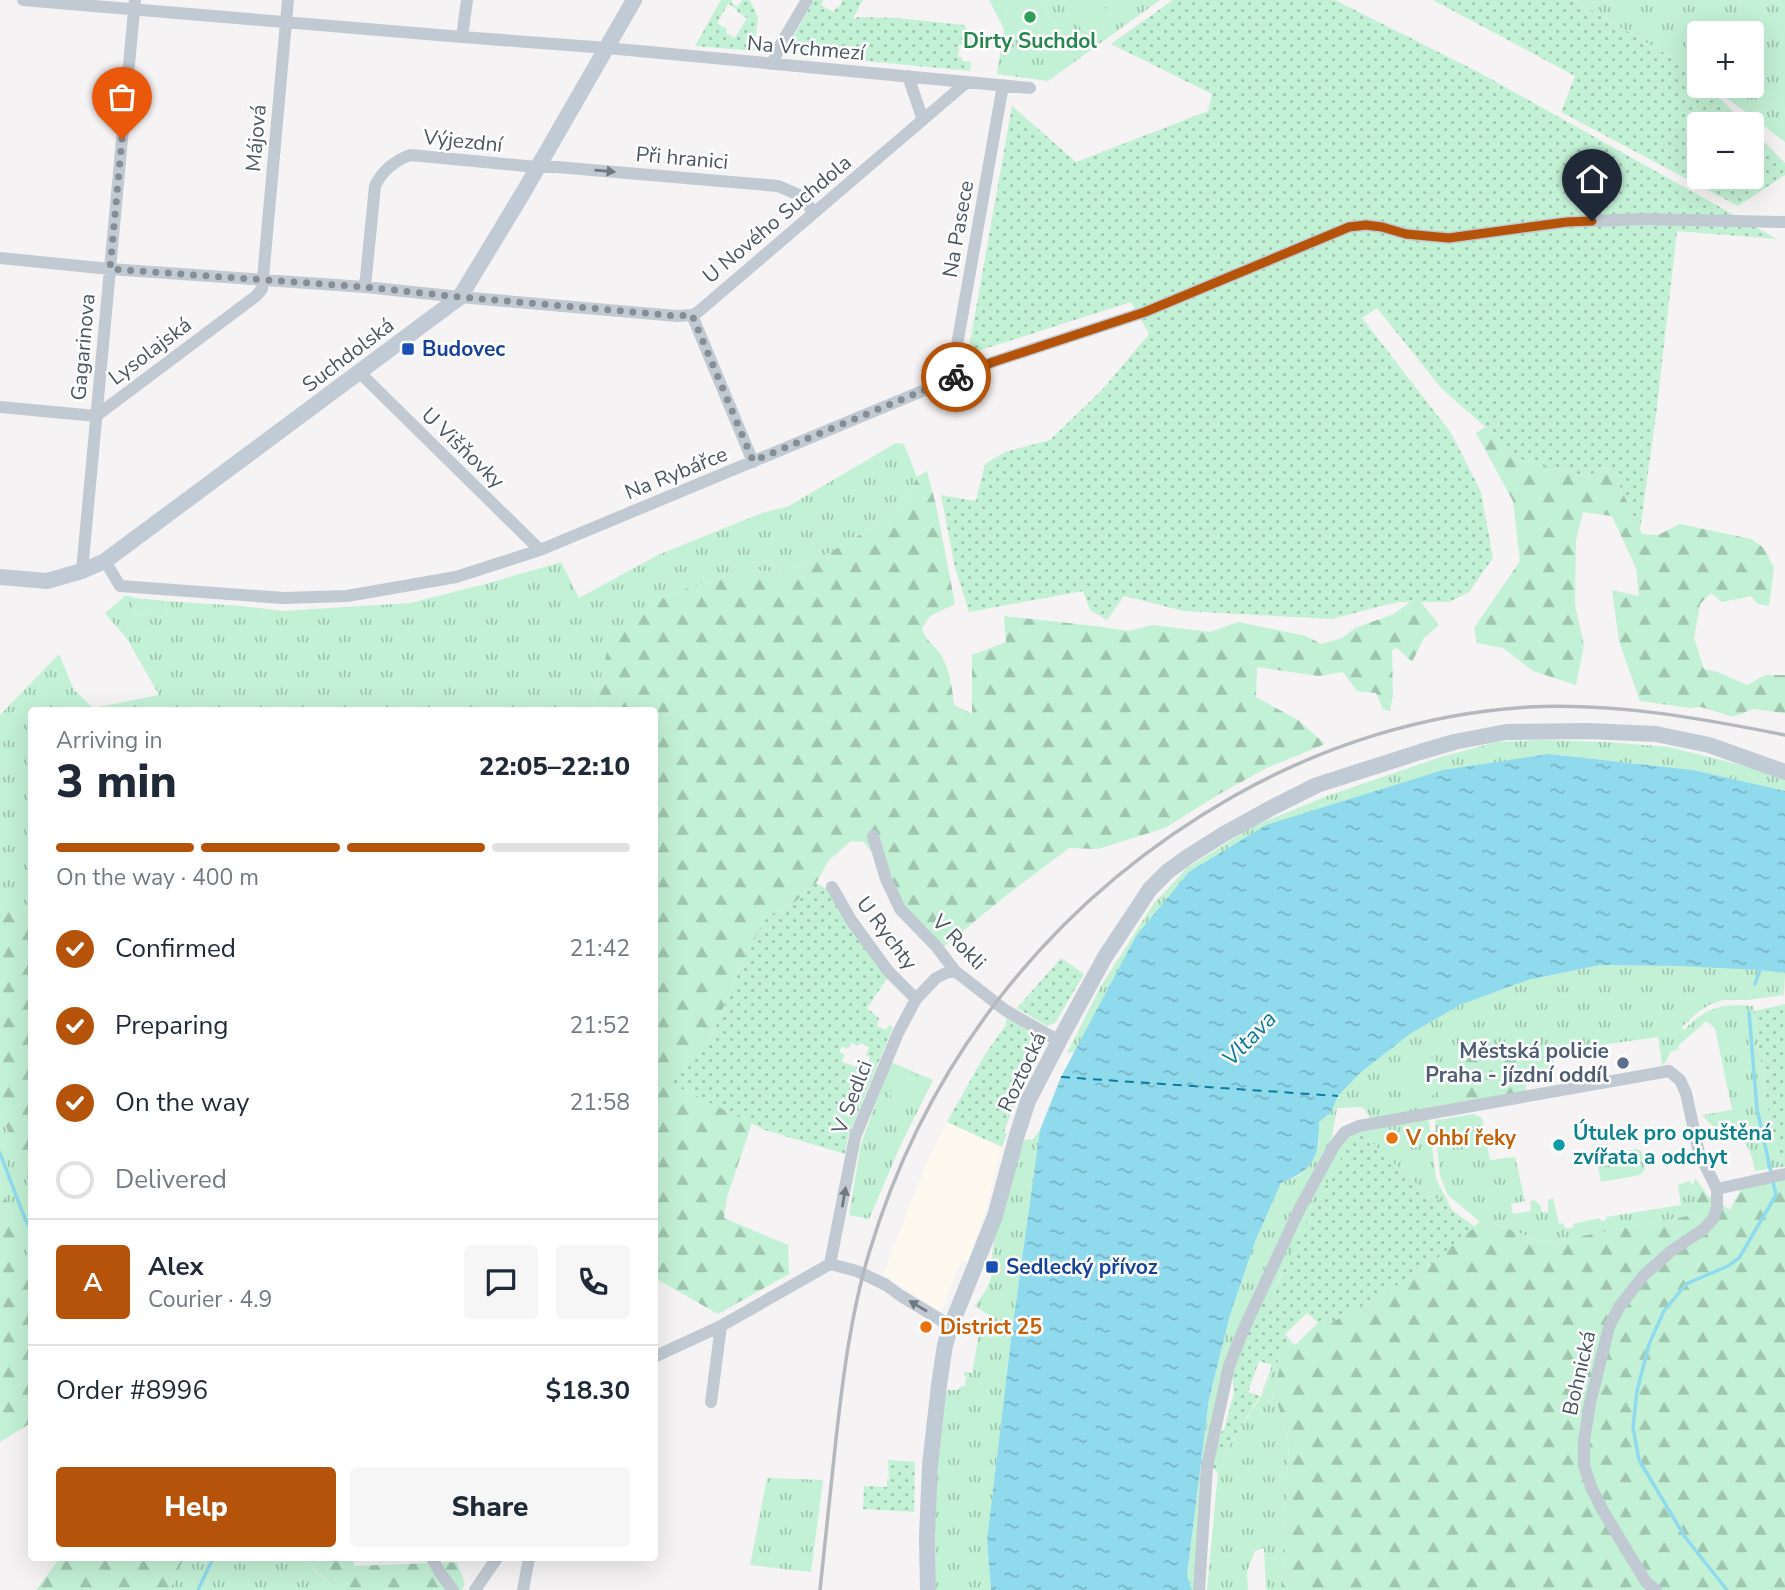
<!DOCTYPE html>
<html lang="en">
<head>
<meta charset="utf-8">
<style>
  body { margin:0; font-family:"Nunito Sans",sans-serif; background:#f6f6f7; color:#1f2937; height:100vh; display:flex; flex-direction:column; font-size:26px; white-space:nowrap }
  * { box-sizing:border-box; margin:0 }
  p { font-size:23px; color:#747a83 }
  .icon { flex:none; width:38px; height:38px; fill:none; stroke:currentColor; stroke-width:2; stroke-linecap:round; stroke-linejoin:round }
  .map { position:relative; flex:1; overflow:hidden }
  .sheet { position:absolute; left:28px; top:707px; width:630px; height:854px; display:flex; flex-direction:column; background:#fff; border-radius:7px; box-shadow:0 7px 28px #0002 }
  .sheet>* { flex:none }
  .tools { position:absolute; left:1687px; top:21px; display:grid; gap:14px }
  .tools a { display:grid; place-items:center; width:77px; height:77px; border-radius:7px; background:#fff; box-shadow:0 7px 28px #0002; font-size:35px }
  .pin { position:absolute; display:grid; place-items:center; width:60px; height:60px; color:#fff; margin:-72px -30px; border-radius:50% 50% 50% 0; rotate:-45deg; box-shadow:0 0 7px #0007 }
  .pin .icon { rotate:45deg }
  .courier { position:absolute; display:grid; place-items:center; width:70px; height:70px; margin:-35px; border:5px solid #b45309; border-radius:50%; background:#fff; color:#222; box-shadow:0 2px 9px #0007 }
  .head em { font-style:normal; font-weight:800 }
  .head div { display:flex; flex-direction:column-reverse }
  .head { display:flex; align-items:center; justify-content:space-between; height:119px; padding:0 28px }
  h1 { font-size:46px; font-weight:800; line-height:52px }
  .bar { display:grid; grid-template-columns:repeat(4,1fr); gap:10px 7px; align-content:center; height:84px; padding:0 28px }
  .bar i { height:9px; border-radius:5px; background:#e0e1e3 }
  .bar .active { background:#b45309 }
  .bar p { grid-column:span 4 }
  .line { display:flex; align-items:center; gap:18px; padding:0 28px; border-top:2px solid #e0e1e3 }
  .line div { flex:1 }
  .round { display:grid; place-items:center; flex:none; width:74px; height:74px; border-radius:7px; background:#f6f6f7 }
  ol { padding:0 28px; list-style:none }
  li { display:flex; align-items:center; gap:21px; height:77px }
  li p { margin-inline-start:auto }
  li .icon { padding:7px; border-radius:50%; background:#b45309; color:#fff; stroke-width:4 }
  li:last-child { color:#747a83 }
  li i { width:38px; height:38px; border:4px solid #e0e1e3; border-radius:50% }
  .button { display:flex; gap:14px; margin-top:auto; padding:14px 28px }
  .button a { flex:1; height:80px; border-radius:7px; background:#b45309; color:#fff; font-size:28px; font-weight:800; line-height:80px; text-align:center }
  .button a+a { background:#f6f6f7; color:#1f2937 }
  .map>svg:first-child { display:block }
</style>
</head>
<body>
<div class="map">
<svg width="1785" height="1590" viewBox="0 0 1785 1590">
  <defs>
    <pattern id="grass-tufts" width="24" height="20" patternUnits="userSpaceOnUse" patternTransform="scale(1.75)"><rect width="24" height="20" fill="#c3f1d5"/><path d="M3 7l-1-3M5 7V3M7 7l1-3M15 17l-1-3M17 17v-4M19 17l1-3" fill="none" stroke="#a0c6b0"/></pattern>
    <pattern id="forest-firs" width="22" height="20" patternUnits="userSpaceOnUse" patternTransform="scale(1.75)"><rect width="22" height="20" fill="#c3f1d5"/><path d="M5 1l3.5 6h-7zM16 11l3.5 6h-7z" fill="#a0c6b0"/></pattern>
    <pattern id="garden-dots" width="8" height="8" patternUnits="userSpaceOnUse" patternTransform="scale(1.75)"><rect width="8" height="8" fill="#c3f1d5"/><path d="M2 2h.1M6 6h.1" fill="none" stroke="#a0c6b0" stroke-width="1.8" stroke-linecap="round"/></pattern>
    <pattern id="water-ripples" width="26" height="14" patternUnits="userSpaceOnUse" patternTransform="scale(1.75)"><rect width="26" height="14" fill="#90daee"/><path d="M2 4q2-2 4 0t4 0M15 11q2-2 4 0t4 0" fill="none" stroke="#78b4c4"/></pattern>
  </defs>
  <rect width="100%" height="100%" fill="#f5f3f3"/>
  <path fill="#fdf9ef" d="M947,1122L1002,1147L985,1213L968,1262L961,1261L943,1307L939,1311L883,1274L927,1162Z"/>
  <path fill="url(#grass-tufts)" d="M989,0H1001L1026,46L1062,33L1039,0H1160L1048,81L997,74L1004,29Z
    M1574,0H1785V142L1735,104L1708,86H1752V33H1699V78L1688,67Z
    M896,443L904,444L917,477L905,504L876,525L824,556L780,573L756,570L722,577L674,593L650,604L600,680L588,710H32L31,926L0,907V715L59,654L74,690L93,708L159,695L127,639L105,613L126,595L135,598L133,614L165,617L166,601L241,606L283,611L410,603L489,583L561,562L579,598L660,554L762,513L789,506Z
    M1542,740L1605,742L1669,747L1785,776V791L1693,770L1549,754L1076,1052L1067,1053L1101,986L1154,903L1187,868L1254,826L1327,796L1438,758L1496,742Z
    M1600,965C1662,966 1724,965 1785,973L1784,995L1747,1000H1723L1709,1005L1698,1012L1681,1028L1684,1030C1706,1007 1722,1003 1753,1006L1767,1105L1781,1167L1755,1171C1751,1146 1744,1138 1723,1124L1715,1127L1709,1123L1702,1115L1732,1110L1715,1028L1706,1021L1678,1046L1679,1049L1670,1052L1666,1062L1662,1065L1658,1037L1552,1052L1554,1067L1552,1068L1530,1071L1535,1055L1447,1073L1437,1106L1371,1120L1363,1107L1337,1108L1332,1137L1299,1203L1227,1363L1196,1590H1192L1187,1575L1209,1399L1230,1315L1256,1239L1281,1183L1300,1175L1319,1143V1122L1331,1112L1338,1096L1360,1073L1410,1034L1460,1005L1528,980Z
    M891,1062L933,1080L902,1142L869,1219L849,1215L861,1144Z
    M0,1112L31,1187V1279C15,1261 14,1263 23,1240L16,1226L0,1181Z
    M1473,1114L1482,1118L1490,1160L1515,1157L1525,1201L1511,1204L1513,1214L1531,1211L1530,1201L1534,1200L1540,1205L1542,1212H1548V1200L1553,1198L1559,1224L1563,1223L1566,1229L1574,1227L1573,1224L1600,1218L1601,1221L1606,1220V1217L1681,1205L1678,1185L1689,1181L1693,1185L1699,1214L1545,1243L1483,1219L1480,1222L1448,1195L1440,1176L1435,1126L1436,1119L1438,1120Z
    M1426,1119L1429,1121L1436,1179L1452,1210L1414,1182L1364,1136L1354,1137L1321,1195L1280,1276L1272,1301L1254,1316L1283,1249L1336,1151L1349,1135L1358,1129Z
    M1040,1130L1012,1331L987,1540L991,1590H936L935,1529L937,1470L946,1393L948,1390H957L962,1386H965L966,1376H964V1372L972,1373L979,1334L989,1315L975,1306L986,1290L995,1268L991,1266L994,1240L1024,1140L1033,1139Z
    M1637,1149L1642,1152L1645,1170L1640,1175L1601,1182L1596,1156Z
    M1276,1365L1280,1367L1272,1397L1277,1401L1289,1444L1281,1590H1266L1264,1548L1255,1551L1247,1571L1248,1590H1207L1219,1462L1261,1396Z
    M767,1478L823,1480L811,1572L750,1565Z
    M184,1558H306L316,1572L337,1590H170Z"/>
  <path fill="url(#forest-firs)" d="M1485,427L1524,460L1588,477L1603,466L1618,482L1642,534L1658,535L1680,524L1751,539L1764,548L1774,568L1769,606L1758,604L1751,596L1722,602L1711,593L1700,604L1694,638L1704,669L1718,672L1747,685L1765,675H1785V713L1753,709L1733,717L1701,707L1690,708L1640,701L1619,641L1612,590L1639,596L1636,568L1612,516L1583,512L1576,540L1575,605L1584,645L1576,685L1533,671L1503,648L1477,643L1474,628L1520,561L1513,501L1476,433Z
    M927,471L936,505L955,604L930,616L922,628C924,640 935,645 941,655C950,671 952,687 954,705L972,714V655L1006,642L1004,616L1095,626L1129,631L1152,625L1210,632L1238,622L1306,636L1321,644L1342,638L1355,628L1394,614L1417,597L1439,625L1424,638L1412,662L1397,648L1392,650L1393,695L1390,711L1383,709L1376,693L1357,691L1343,672L1319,676L1257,667L1256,697L1298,720L1325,744L1267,768L1221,793L1165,828L1098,849L1069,848L1008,894L942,948L897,899L887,873L864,842L851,841L829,860L816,883L795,902L766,917L738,972L711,1038L671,1083L752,1123L727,1197L724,1218L788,1245L789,1274L718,1314L655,1278L654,710H588L600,680L611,635L650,604L674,593L722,577L756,570L780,573L824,556L876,525L905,504L917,477Z
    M0,907L31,926V1187L0,1112Z
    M1486,1041L1495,1051L1506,1047L1536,1055L1530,1071L1525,1072L1526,1091L1437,1106L1447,1073L1453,1062L1475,1043Z
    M1695,1178L1708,1196L1730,1210L1741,1189L1785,1179V1590H1281L1289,1444L1277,1401L1272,1397L1280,1367L1276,1365L1286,1344L1291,1342L1295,1345L1322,1319L1328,1324L1372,1301L1429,1265L1483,1219L1545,1243L1698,1214L1693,1185Z
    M0,1181L16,1226L24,1240C14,1262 16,1262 32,1279L31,1423L0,1442Z
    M60,1558H184L170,1590H36Z
    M306,1558H354V1566L457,1562L465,1584L462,1590H337L316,1571Z"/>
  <path fill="#c3f1d5" d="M1001,0H1039L1062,33L1026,46Z
    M1062,0H1100L1112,18L1085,35Z
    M135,598L166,601L165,617L133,614Z
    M1399 1077a22 22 0 1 1 44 0a22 22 0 1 1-44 0Z
    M908,1071L925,1081L913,1104L897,1106L889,1093Z"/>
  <path fill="url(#garden-dots)" fill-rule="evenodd" d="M721,0H732L731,3L738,7L742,0H750L758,17L754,51L695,46ZM728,4L738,10L737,12L747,18L735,38L726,33L727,29L717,23Z
    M814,0H823L821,5L833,12L836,7L838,8L842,1L841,0H863L853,18L855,19L858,17L896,18L964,25L969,31L973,46H972L971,43L962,42V45H959L958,57H962V61L971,62L970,71L793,54L790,52L788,46Z
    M1173,0H1335L1480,73L1777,239L1677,231L1656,415L1640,530L1618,482L1603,466L1588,477L1523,460L1442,389L1377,308L1362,318L1451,433L1481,492L1493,558L1469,592L1449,602H1398L1331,619L1184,611L1124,596L1107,620L1090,610L1083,591L969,612L955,568L941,495L976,501L985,464L1005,452L1050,440L1103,389L1149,334L1131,302L968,354L1012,106L1076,162L1208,111L1212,94L1111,44Z
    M1433,0H1574L1688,67L1699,78V86H1707L1746,124H1699V177H1752V130L1785,163V175L1738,206L1561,112L1575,76Z
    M816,883L829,890L889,976L867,1008L879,1018L877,1026L886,1030L889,1025L893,1027L848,1137L845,1154L765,1130L670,1083L711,1038L738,972L766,917L795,902ZM851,1043L858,1046L860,1043L869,1047L866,1055L870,1057L867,1064L862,1063L860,1068L842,1062L844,1055L840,1052V1049L843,1047L848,1049Z
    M1061,958L1084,974L1055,1023L1047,1026L1017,1008Z
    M1785,1004V1167H1781L1767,1105L1754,1011Z
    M1007,1017L1042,1039L1044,1045L1012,1110L1004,1132L1007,1134L1002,1147L947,1122L984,1056L1005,1026Z
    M1364,1135L1414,1182L1475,1227L1429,1265L1372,1301L1327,1325L1322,1319L1318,1323L1307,1313L1285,1334L1291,1341L1286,1345L1262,1393L1272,1365L1259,1361L1248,1392L1260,1396L1219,1462L1218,1473L1212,1467L1221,1432L1224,1430L1234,1393L1232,1375L1254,1316L1266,1298L1272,1300C1291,1243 1324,1190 1353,1137Z
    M888,1460L915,1462L914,1512L863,1509L864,1486L887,1487V1479H889Z"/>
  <path fill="url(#water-ripples)" d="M1549,754L1693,770L1785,791V973L1760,970L1679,966L1600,965L1528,980L1460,1005L1410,1034L1360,1073L1338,1096L1331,1112L1319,1122C1319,1157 1315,1169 1281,1183L1256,1239L1230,1315L1209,1399L1187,1575L1192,1590H991L987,1540L1012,1331L1040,1130L1061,1077L1136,936L1189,872L1266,825L1443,770Z"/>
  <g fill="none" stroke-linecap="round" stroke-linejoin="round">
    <path stroke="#90daee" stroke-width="3.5" d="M1755,984L1760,970L1759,966
      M0,1153L25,1219L32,1231
      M198,1590L213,1558
      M1727,1590L1685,1537L1639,1460L1633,1427L1637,1391L1649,1344L1664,1311L1686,1284L1728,1266L1739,1258L1776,1195L1757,1109L1749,1012"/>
    <path stroke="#0c7c9b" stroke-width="2" stroke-dasharray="9 7" stroke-linecap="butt" d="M1061,1077L1338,1096"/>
    <path stroke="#c1cad2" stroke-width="12" d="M23,0L462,37L607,48L1030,88
      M462,37L467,0
      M772,64L781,44L807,0
      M908,76L923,120
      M0,258L110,269L365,287L460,297L677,316L692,315L698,312L967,82
      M365,287L375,186C382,171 394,161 410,155L537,167H557L778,186L799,195L814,212
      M692,315L753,462
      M360,373L540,550
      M951,379L1003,85
      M0,407L96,416L256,296L262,289L288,0
      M105,561L120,586L283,598L347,596L456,577L540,550L951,379L993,362L1145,312L1349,227L1366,225L1382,227L1406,234L1449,238L1567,222L1642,219L1785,222
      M82,571L135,0
      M873,836L886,879L900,909L936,946L955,971L1005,1010L1059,1041
      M832,887L851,920L888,971L916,999
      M1717,1189L1785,1174
      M830,1264L857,1271L886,1285L901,1296L951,1326
      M654,1357L721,1326L830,1264L855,1137L898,1033L916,999L936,978L946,973L955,971
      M711,1402L721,1326
      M432,1558L440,1573L453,1590
      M475,1590L497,1558
      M523,1590L529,1558
      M1199,1590L1207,1467L1229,1366L1242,1333L1300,1208L1334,1146L1345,1132L1359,1126L1669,1071L1680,1080L1686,1093L1699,1153L1717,1189V1207L1713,1219L1704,1229L1670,1252L1644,1275L1619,1307L1609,1327L1590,1403L1584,1441V1465L1591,1487L1603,1511L1646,1582L1656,1590"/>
    <path stroke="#c1cbd6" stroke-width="16" d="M0,577L47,581L82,571L105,561L460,297L523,193L634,0
      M928,1590L927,1537L930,1465L939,1385L945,1345L951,1326L995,1216L1017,1135L1028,1101L1059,1041L1105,957L1150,889L1167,872L1189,856L1224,834L1273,807L1317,785L1420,752L1454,742L1506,732L1589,731L1656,734L1709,745L1785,772"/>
    <path stroke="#b5b8bd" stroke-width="3.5" d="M820,1590C825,1540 831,1489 836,1439C843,1377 851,1313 869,1253C928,1056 1056,897 1234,796C1324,745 1426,713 1529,707C1618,703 1699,718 1785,735"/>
  </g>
  <defs><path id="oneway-solid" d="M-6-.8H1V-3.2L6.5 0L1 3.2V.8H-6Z" transform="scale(1.75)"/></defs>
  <g fill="#6e7983">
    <use href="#oneway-solid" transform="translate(605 171) rotate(5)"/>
    <use href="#oneway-solid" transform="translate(844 1197) rotate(-80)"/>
    <use href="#oneway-solid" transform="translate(918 1306) rotate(-149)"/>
  </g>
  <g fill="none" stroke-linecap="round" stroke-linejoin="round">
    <path stroke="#868d94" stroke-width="7" stroke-dasharray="0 12.6" d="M122,139L110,269L365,287L460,297L623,311L677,316L692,315L753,461L956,377"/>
    <path stroke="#b45309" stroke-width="9" d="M956,377L993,362L1145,312L1349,227L1366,225L1382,227L1406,234L1449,238L1567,222L1592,221"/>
  </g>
  <circle fill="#2e9e5b" stroke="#fff" stroke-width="2.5" cx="1030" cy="17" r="7"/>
  <g fill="#1a4fb4" stroke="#fff" stroke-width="2.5">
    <rect x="401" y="342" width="14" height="14" rx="3.5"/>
    <rect x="985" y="1260" width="14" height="14" rx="3.5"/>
  </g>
  <circle fill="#5c6f8a" stroke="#fff" stroke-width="2.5" cx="1623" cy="1063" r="7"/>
  <g fill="#e8710a" stroke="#fff" stroke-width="2.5">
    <circle cx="1392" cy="1138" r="7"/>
    <circle cx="926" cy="1327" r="7"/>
  </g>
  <circle fill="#0f9aa8" stroke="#fff" stroke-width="2.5" cx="1559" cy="1145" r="7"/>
  <g text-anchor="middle" stroke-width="5" stroke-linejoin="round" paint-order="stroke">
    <g font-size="21" font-weight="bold" fill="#27864d" stroke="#fff">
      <text x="1030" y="48">Dirty Suchdol</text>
    </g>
    <g font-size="21" fill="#4a5661" stroke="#fff">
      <text transform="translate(806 48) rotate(5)" y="7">Na Vrchmezí</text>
      <text transform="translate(256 138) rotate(-85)" y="7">Májová</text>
      <text transform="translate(463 141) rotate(6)" y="7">Výjezdní</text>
      <text transform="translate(682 158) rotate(5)" y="7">Při hranici</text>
      <text transform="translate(777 219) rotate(-40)" y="7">U Nového Suchdola</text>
      <text transform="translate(958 229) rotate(-80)" y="7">Na Pasece</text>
      <text transform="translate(83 347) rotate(-85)" y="7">Gagarinova</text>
      <text transform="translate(150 351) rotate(-37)" y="7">Lysolajská</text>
      <text transform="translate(348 355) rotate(-37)" y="7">Suchdolská</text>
      <text transform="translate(463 448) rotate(44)" y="7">U Višňovky</text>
      <text transform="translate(676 473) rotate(-22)" y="7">Na Rybářce</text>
      <text transform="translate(887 933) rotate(53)" y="7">U Rychty</text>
      <text transform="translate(959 942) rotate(46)" y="7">V Rokli</text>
      <text transform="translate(1022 1072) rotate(-65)" y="7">Roztocká</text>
      <text transform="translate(852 1097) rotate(-69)" y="7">V Sedlci</text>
      <text transform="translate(1579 1373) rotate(-77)" y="7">Bohnická</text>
    </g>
    <g font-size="21" font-weight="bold" fill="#164399" stroke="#fff" text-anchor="start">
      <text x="422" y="356">Budovec</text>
      <text x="1006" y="1274">Sedlecký přívoz</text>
    </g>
    <g font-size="21" font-weight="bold" fill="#4e5e75" stroke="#fff" text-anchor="end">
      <text x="1609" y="1058">Městská policie<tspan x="1609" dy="24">Praha - jízdní oddíl</tspan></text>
    </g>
    <g font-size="21" font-weight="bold" fill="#0d838f" stroke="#fff" text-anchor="start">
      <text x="1573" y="1140">Útulek pro opuštěná<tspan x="1573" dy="24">zvířata a odchyt</tspan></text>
    </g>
    <g font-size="21" font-weight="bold" fill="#c56008" stroke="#fff" text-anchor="start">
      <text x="1406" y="1145">V ohbí řeky</text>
      <text x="940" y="1334">District 25</text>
    </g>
    <g font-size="23" font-style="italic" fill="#0c7c9b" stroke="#fff">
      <text transform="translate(1249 1038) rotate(-46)" y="8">Vltava</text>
    </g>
  </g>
</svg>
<div class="tools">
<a>+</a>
<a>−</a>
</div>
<div class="pin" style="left:122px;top:139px;background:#ea580c"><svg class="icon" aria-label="bag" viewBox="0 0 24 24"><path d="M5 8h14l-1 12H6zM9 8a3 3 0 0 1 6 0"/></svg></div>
<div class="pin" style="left:1592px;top:221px;background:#1f2937"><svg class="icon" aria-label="home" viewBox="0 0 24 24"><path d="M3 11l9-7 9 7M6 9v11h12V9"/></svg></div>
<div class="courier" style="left:956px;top:377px"><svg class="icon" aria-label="bike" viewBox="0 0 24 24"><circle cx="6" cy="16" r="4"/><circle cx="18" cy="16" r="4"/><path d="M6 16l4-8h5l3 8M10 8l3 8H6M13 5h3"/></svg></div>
<section class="sheet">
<div class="head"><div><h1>3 min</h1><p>Arriving in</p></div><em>22:05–22:10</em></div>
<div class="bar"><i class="active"></i><i class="active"></i><i class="active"></i><i></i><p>On the way · 400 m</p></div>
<ol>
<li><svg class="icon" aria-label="check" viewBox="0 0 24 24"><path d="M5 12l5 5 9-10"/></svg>Confirmed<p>21:42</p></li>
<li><svg class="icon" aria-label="check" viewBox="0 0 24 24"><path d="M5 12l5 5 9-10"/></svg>Preparing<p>21:52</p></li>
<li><svg class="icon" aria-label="check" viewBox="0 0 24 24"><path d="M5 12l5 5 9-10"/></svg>On the way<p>21:58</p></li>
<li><i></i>Delivered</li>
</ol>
<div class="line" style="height:126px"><b class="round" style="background:#b45309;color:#fff">A</b><div><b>Alex</b><p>Courier · 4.9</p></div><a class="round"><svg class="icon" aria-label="chat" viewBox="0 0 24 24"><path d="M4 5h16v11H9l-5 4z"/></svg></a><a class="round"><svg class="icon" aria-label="phone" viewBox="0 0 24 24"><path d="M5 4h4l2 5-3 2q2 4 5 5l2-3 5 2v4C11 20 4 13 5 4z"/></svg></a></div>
<div class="line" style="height:91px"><div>Order #8996</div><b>$18.30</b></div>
<div class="button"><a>Help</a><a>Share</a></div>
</section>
</div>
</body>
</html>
